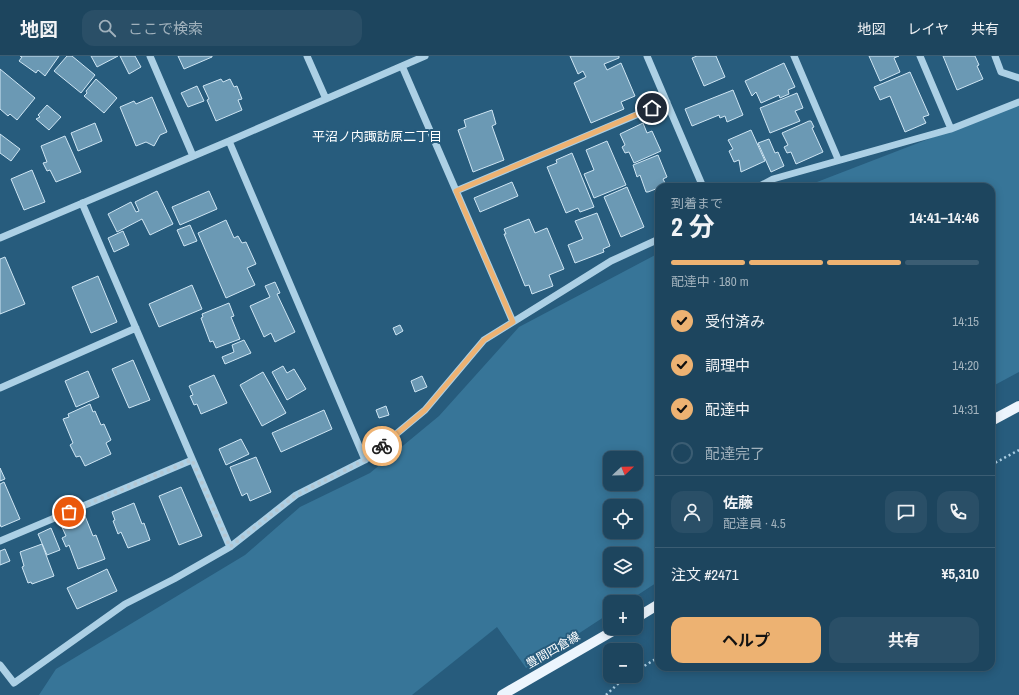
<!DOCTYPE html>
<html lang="ja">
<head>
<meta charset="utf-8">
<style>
  body { margin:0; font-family:"Archivo Narrow","Noto Sans JP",sans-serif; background:#2a4f67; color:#f1f3f6; height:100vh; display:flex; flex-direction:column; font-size:15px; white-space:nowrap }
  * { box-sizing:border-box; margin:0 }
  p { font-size:13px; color:#a0b1bc }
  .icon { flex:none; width:22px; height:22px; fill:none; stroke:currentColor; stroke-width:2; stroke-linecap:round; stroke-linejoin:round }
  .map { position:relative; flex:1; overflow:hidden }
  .sheet { position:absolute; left:655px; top:127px; width:340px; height:488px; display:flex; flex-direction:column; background:#1d455e; border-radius:12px; box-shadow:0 2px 10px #0003,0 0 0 1px #3b5d73 }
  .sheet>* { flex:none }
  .needle { width:26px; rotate:68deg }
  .buttons { position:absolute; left:603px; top:395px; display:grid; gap:8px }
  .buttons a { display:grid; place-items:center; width:40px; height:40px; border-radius:8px; background:#1d455e; box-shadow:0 2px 10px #0003,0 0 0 1px #3b5d73; font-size:20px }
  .pin { position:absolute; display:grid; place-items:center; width:34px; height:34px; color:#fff; margin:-17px; border:2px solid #fff; border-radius:50%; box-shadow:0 1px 4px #0007 }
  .courier { position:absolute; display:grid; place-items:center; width:40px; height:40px; margin:-20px; border:3px solid #edb272; border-radius:50%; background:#fff; color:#222; box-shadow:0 1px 5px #0007 }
  .overview em { font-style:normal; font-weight:700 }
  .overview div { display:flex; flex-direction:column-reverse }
  .overview { display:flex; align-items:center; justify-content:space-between; height:68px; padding:0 16px }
  h1 { font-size:26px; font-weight:700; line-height:30px }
  .bar { display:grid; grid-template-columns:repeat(4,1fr); gap:6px 4px; align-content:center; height:48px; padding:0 16px }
  .bar i { height:5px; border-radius:3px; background:#3b5d73 }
  .bar .on { background:#edb272 }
  .bar p { grid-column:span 4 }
  .line { display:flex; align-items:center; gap:10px; padding:0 16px; border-top:1px solid #3b5d73 }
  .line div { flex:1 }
  .round { display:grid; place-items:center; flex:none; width:42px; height:42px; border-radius:12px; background:#2a4f67 }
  ol { padding:0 16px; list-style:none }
  li { display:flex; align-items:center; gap:12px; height:44px }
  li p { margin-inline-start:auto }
  li .icon { padding:4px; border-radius:50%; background:#edb272; color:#111; stroke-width:4 }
  li:last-child { color:#a0b1bc }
  li i { width:22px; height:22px; border:2px solid #3b5d73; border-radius:50% }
  .button { display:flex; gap:8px; margin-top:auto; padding:8px 16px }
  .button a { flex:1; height:46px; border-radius:12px; background:#edb272; color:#111; font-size:16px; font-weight:700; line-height:46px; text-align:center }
  .button a+a { background:#2a4f67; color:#f1f3f6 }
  header { display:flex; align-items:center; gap:24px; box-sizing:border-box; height:56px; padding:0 20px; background:#1d455e; border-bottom:1px solid #3b5d73 }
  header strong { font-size:19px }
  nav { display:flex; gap:22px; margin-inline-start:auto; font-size:14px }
  .search { width:280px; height:36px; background:#2a4f67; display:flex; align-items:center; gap:10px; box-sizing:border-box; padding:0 14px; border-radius:12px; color:#a0b1bc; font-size:15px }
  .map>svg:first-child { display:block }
</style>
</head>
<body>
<header>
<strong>地図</strong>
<div class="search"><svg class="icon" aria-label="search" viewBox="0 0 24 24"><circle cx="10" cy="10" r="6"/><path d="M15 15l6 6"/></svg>ここで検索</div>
<nav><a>地図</a><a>レイヤ</a><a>共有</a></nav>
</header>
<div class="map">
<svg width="1019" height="639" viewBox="0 0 1019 639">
  <rect width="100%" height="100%" fill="#275c7d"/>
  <path fill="#377598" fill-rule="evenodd" d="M1019,48V316L991,331V131H804Z
    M659,197V525L627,546H610V557L526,612L497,571L412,639H39L56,613L245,499L300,451L370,417L439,360L519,271ZM610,402H636V428H610ZM610,450H636V476H610ZM610,498H636V524H610Z"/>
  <path fill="#6b99b4" stroke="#cfe6f4" d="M20,0H59L45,20L38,14L36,17L19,5L22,1Z
    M67,0H72L95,19L81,37L54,15Z
    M91,0H118L97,11Z
    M120,0H135L141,11L129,18Z
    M178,0H212V1L184,13Z
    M570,0H619V2L604,8L607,14L621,7L635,40L621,46L624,53L591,67L574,27L586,21L583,15L578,18Z
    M697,0H716L725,21L704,30L692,2Z
    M869,0H899L894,2L900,16L880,25Z
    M943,0H975L979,9L977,10L983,23L957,34Z
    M784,7L795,31L788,34L789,38L780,42L779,39L761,47L756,36L752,40L745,25Z
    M0,13L35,42L17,64L10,58L8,60L0,53Z
    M910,16L929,59L923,61L926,67L905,76L890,40L880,44L874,31Z
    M96,23L117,42L104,57L84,40L87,37L86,35Z
    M221,23L223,26L230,23L234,31L237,30L242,43L238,44L242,54L216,65L207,44L209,43L203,30Z
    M197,30L204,45L188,51L181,37Z
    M733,34L743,59L727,66L725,60L720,62L719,59L692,70L685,53Z
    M797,37L803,52L795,55L800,65L770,77L760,52Z
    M152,41L167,76L160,79L154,90L146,86L136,90L120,51L134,45L136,48Z
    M47,49L61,61L49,74L36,63L40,61L38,59Z
    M492,54L496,68L492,70L504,104L473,116L458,74L466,71L464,64Z
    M809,65H811L814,71L812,72L823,96L796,108L791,96L787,97L784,91L788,89L782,77Z
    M95,67L102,85L78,95L71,77Z
    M643,67L647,77L652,75L661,95L634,107L629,96L625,97L622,91L625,89L620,78Z
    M751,74L765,105L741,116L739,104L734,106L729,95L733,93L728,84Z
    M0,78L20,93L11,105L0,97Z
    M65,80L81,116L56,126L50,114L47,115L43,107L47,106L41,90Z
    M769,83L775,97L778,96L784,110L771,116L758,87Z
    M607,85L626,129L594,142L584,118L594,114L586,94Z
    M572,97L594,151L580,156L578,152L566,157L547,111L557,107L556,104Z
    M658,99L667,121L663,123L666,129L648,136H646L640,119L637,121L633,109Z
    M32,114L45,146L24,154L11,123Z
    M512,126L518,140L480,156L474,142Z
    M627,131L644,171L621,181L604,141Z
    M157,135L173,168L150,179L142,163L117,176L108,158L131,146L136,156L139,155L135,146Z
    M209,135L217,153L180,169L172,151Z
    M659,135V153L655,143L658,142L656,136Z
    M597,157L610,190L603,193L604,196L575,207L568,189L583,183L575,165Z
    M529,163L535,177L547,172L564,213L549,219L553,230L532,238L529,229L525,230L504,178H506L504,173Z
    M226,164L234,182L238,180L242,187L246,186L256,208L247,212L255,229L226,242L198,177Z
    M190,169L197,185L184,190L177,174Z
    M123,175L129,189L114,196L108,182Z
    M5,201L25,248L0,258V203Z
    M98,220L117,266L91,277L72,231Z
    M275,226L280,237L277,238L295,276L275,286L271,277L264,281L250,250L270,241L265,230Z
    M192,229L202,253L159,271L149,248Z
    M229,247L234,260L231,261L240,283L216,292L213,285L210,286L201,262L203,261L202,258Z
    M400,269L403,275L396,279L393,272Z
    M244,284L251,297L225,308L222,301L234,296L232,289Z
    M133,304L150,344L129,352L112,313Z
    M283,310L287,317L294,313L306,333L287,344L272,316Z
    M88,315L99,341L76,351L65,325Z
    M263,316L286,357L262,370L240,329Z
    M214,319L227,347L201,358L197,348L194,349L190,340L193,339L189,330Z
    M422,320L427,331L415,336L411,325Z
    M90,348L93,356L95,355L101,369L104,368L111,384L106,387L111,398L85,410L80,400L76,401L70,389L73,387L63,363L69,361L68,358Z
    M386,350L389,359L379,362L376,354Z
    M324,354L332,373L281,396L272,377Z
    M241,383L249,398L226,409L219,393Z
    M256,401L271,436L250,445L247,437L242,440L230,411Z
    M0,412L5,423L0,425Z
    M4,426L20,463L1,471L0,468V428Z
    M181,431L202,480L179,489L159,440Z
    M134,447L142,468L144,467L150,484L128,492L121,476L118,478L113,465L115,464L112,456Z
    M85,460L93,480L96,479L105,503L78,513L69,489L66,491L62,482L66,480L61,469Z
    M51,472L60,494L47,499L38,478Z
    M42,488L54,520L32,528L31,526L28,527L22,511L24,510L20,496Z
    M5,493L10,505L0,509V495Z
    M107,513L117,535L77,553L67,532Z"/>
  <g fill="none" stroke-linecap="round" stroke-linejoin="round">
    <path stroke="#acd0e5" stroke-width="2.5" stroke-dasharray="2 3" stroke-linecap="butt" d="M991,409L1019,394
      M636,615L659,601
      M606,639L622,624L629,620"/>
    <path stroke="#acd0e5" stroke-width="7" d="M150,0L193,100
      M307,0L326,43
      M647,0L703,131
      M794,0L838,103
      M920,0L951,73
      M995,0L1001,16L1019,22
      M402,10L513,266
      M229,85L365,404
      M758,131L773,123L951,73L1019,46
      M456,135L667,46
      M82,147L230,491
      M0,182L229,85L425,0
      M0,332L136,272
      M0,485L192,404
      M0,609L14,627L125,548L174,523L230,491L296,439L365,404L425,354L484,284L611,205L659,183"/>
    <path stroke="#ecf5fd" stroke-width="10" d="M991,365L1019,350
      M636,562L659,548
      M502,639L618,572"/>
  </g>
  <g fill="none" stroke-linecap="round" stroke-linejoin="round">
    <path stroke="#b3c6d2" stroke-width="4" stroke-dasharray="0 7.2" d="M69,456L192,404L230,491L296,439L365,404L382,390"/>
    <path stroke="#edb272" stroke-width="5" d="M382,390L425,354L484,284L513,266L456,135L652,52"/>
  </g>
  <g text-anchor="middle" stroke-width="4" stroke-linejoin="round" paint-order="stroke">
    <g font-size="12" fill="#fff" stroke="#275c7d">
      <text transform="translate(553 594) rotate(-30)" y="4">豊間四倉線</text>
    </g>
    <g font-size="13" fill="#fff" stroke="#275c7d">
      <text x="377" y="85">平沼ノ内諏訪原二丁目</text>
    </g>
  </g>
</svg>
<div class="buttons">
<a><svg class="needle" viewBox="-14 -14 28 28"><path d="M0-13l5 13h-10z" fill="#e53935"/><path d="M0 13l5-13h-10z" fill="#a0b1bc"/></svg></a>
<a><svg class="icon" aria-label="locate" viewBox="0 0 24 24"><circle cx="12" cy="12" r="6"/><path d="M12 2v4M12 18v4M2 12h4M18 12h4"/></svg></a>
<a><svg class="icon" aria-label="layers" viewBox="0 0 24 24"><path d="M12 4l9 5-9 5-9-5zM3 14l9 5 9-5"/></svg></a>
<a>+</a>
<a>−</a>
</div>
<div class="pin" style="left:69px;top:456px;background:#ea580c"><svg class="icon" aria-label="bag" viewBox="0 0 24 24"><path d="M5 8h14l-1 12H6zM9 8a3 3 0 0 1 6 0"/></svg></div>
<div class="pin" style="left:652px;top:52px;background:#1f2937"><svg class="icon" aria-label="home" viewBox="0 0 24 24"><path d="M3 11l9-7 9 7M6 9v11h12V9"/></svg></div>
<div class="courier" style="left:382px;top:390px"><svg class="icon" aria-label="bike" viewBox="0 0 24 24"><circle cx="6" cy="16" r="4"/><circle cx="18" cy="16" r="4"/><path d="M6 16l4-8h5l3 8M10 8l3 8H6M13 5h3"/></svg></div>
<section class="sheet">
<div class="overview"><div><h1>2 分</h1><p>到着まで</p></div><em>14:41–14:46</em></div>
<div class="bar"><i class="on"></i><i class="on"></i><i class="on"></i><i></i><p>配達中 · 180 m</p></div>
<ol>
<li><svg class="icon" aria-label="check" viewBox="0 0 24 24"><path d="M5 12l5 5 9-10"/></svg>受付済み<p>14:15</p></li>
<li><svg class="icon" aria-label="check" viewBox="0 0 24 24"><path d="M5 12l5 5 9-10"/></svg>調理中<p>14:20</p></li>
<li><svg class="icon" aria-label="check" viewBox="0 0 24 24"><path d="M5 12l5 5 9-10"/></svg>配達中<p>14:31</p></li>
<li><i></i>配達完了</li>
</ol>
<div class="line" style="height:72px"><a class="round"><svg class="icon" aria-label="person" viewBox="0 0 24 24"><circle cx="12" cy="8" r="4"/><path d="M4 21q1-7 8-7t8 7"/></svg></a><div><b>佐藤</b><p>配達員 · 4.5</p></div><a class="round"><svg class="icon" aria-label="chat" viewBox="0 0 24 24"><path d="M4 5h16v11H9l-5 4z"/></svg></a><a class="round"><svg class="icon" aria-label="phone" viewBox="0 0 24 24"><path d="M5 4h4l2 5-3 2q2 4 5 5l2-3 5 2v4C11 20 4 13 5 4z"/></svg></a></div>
<div class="line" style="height:52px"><div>注文 #2471</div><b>¥5,310</b></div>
<div class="button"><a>ヘルプ</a><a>共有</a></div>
</section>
</div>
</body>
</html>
